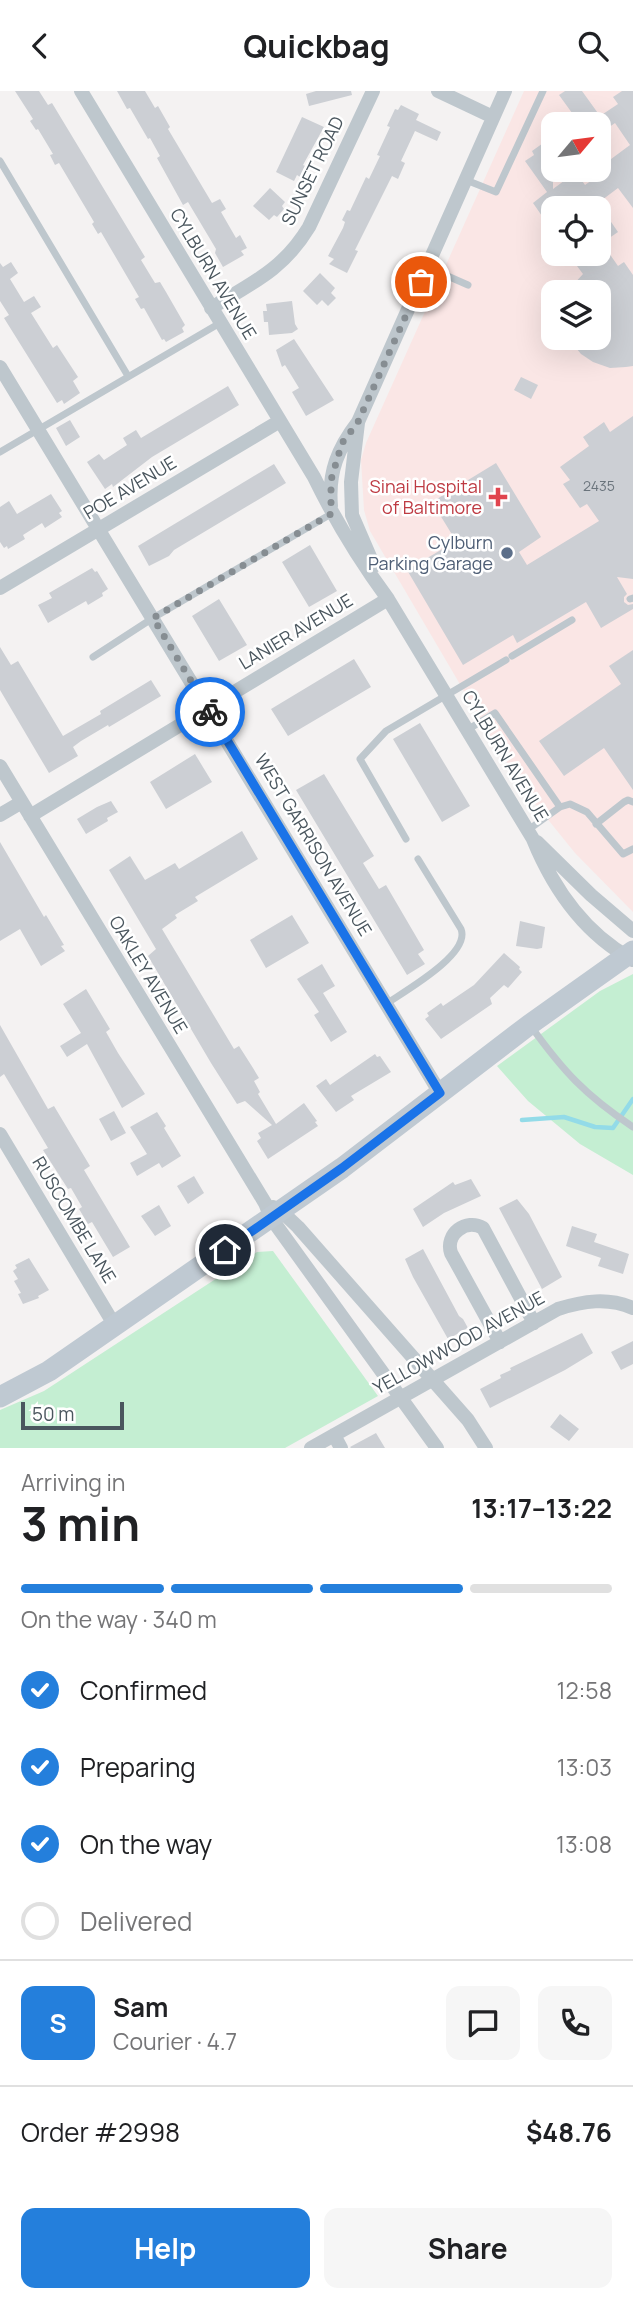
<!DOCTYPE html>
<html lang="en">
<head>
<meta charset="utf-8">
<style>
  body { margin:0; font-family:Manrope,sans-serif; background:#f6f6f6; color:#202124; height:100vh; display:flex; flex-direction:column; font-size:26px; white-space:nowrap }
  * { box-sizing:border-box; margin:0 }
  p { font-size:23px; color:#757577 }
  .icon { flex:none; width:38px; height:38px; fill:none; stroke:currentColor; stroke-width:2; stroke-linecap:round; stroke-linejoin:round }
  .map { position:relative; height:1357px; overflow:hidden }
  .drawer { display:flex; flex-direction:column; background:#fff; flex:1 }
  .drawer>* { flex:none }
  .needle { width:46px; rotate:61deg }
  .fabs { position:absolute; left:541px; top:21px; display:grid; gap:14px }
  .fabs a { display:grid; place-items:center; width:70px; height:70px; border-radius:14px; background:#fff; box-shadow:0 7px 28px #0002; font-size:35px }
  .scale { position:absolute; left:21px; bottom:18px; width:103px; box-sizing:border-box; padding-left:7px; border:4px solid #4a565e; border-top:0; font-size:19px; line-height:24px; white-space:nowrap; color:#4a565e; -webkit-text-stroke:5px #fff; paint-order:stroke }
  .pin { position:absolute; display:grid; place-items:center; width:60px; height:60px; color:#fff; margin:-30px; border:4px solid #fff; border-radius:50%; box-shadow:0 2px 7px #0007 }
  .courier { position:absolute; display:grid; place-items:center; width:70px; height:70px; margin:-35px; border:5px solid #1a73e8; border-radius:50%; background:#fff; color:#222; box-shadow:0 2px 9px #0007 }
  .overview em { font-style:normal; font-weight:700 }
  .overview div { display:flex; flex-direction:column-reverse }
  .overview { display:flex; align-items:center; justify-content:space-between; height:119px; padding:0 21px }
  h1 { font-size:46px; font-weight:700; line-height:52px }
  .bar { display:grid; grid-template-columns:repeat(4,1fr); gap:10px 7px; align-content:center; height:84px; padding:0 21px }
  .bar i { height:9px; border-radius:5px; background:#e0e0e0 }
  .bar .current { background:#247fdc }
  .bar p { grid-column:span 4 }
  .line { display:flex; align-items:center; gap:18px; padding:0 21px; border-top:2px solid #e0e0e0 }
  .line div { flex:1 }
  .round { display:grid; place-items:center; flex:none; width:74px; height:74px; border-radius:14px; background:#f6f6f6 }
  ol { padding:0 21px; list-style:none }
  li { display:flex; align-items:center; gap:21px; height:77px }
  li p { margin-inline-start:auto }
  li .icon { padding:7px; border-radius:50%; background:#247fdc; color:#fff; stroke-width:4 }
  li:last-child { color:#757577 }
  li i { width:38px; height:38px; border:4px solid #e0e0e0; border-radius:50% }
  .primary-button { display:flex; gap:14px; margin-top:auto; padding:14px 21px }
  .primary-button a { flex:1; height:80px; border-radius:14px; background:#247fdc; color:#fff; font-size:28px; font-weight:700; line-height:80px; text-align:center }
  .primary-button a+a { background:#f6f6f6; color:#202124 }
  header { display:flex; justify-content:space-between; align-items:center; height:91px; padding:0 21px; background:#fff; font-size:32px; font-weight:700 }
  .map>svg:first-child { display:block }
</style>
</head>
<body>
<header><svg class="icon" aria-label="back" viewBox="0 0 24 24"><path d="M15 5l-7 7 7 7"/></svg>Quickbag<svg class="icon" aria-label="search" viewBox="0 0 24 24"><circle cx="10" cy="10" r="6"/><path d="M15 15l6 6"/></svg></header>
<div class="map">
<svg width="633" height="1357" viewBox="0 0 633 1357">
  <rect width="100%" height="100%" fill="#f4f2f2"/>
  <path fill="#fae6e5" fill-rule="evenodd" d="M524,0H633V821L575,762L533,710L498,658L370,440L364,419L361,369L366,352ZM553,33H598V79H553ZM553,117H598V163H553ZM553,201H598V247H553Z"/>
  <path fill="#c4eed2" d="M633,883V1084L580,1053L528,1010L497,975L600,900Z
    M273,1160L378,1305L285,1357H0V1319L44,1300L257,1161Z"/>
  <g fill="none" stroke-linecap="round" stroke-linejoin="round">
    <path stroke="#93dbe8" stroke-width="4.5" d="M522,1029L564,1026L595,1036L613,1037L633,1008"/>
  </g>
  <path fill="#cccfd4" d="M15,0H39L48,14L52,12L145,166L141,169L155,192L160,191L166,201L185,234L182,237L184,241L166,251L164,248L162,249L144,217L141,218L135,208L139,206L101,141L98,143L92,133L94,131L59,72L55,74L50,64L53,63L38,38L36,39L30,30L33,28Z
    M117,0H145L155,17L158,15L170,36L168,38L212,112L220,108L226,118L221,121L236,147L240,144L247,157L241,160L244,164L223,176L215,162L216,158L188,111L183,114L157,67L160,65L150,47L148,48L130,17L127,18Z
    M316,0H351L352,4L309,15L306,3Z
    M565,0H582L600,25L618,13L613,6L622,0H633V117L618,97L598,112L618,141L602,152L618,175L624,171L633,184V275L626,276L610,277L593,271L581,263L568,247H598V201H578L573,194L583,183L568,163H598V117H553V141L533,112L547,101L525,70L534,64L532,60L553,45V98L576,81L585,94L606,79L603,74L630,54L615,32L598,44V33H580L559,4Z
    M401,14L419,23L416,29L441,41L437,50L415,40L401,70L405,72L398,88L392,85L355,159L358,160L347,182L329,173L334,168L328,165L343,137L345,131L342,129L347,119L350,120L366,86L369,88L380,65L377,64L390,36L387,35L395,18L398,19Z
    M302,26L324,36L303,74L305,75L300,86L297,84L294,90L276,81Z
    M270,97L285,111L282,115L284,118L277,126L274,124L269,129L253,115Z
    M11,171L18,182L10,188L24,211L34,205L41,216L31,222L53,257L57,254L78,286L73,290L80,302L64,313L62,309L57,312L4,227L9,224L0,210V172L3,176Z
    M320,182L335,197L331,202L336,207L328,215L322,209L317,214L303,200Z
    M292,210L295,233L298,238L292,242L269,244L268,231H264L263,220H267L266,213Z
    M294,248L334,309L306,325L292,301L299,297L285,274L282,276L276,259Z
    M521,286L538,294L531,308L514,299Z
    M228,295L239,314L152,366L113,396L112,393L105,398L87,371L99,363L104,369L127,354L123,347L136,339L141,347Z
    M633,325V488L617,486L627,503L624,506V511L628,514L633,513V518L601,537L586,511L517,552L513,544L463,574L407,479L456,450L432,411L496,372L541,446L519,461L527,474L599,430L587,413L580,417L563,393L570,389L560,376L589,355L583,346L604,331L610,341Z
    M70,329L80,346L66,355L56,337Z
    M274,373L286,392L174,459L169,465L149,475L138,455Z
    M51,403L62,420L59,422L62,426L45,437L42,432L23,444L25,448L8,458L7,455L4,457L0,451V416L9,410L17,423Z
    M310,454L337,500L309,516L282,471Z
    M92,477L95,481L97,480L108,498L102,502L103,505L88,514L86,510L48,532L38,514L52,507L49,502Z
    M219,508L247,554L219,570L192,525Z
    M0,556L11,574L18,570L63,645L101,623L100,620L151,589L161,605L109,636L108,634L81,650L73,656L78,665L49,682L0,599Z
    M633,559V699L604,657L564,685L539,650L621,593L609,575Z
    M354,568L371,596L288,645L271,618Z
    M420,632L470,715L442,731L393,648Z
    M195,663L212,691L166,718L150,691Z
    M324,683L374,765L363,772L379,798L386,794L424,859L418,863L425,873L407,884L296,699Z
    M111,710L118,721L107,727L108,730L86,743L77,728L97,716Z
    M242,740L258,768L195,806L198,810L175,824L177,827L162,838L234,958L239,955L253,977L259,987L254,990L260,1001L258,1003L276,1033L304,1012L317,1030L315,1031L318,1035L268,1068L257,1050L261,1047L258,1042L272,1034L245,1010L237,1013L211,972L148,865L156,858L109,779L130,765L145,789L175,772L179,778Z
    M0,751L44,826L46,824L64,854L61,855L65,860L41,875L20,838L0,850Z
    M292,824L309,852L266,877L250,849Z
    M520,830L545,836L542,857L537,858L516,855Z
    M504,862L520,876L519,878L522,881L508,897L504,894L490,907L492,913L441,948L425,928L429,925L427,922L441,912L443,915L474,894Z
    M322,873L335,895L323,902L347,941L331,951L314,924L319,921L297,888Z
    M86,898L110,938L106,941L118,962L145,1003L122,1017L87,953L67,966L60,955L81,942L63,913Z
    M0,934L48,1018L54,1015L90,1075L84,1079L130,1156L113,1166L92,1131L88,1133L79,1118L82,1116L71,1097L68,1098L43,1059L48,1057L4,983L0,986Z
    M375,963L377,966L380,965L391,981L351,1005L354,1009L336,1021L316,995L326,988L330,994Z
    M114,1020L126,1042L111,1050L99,1028Z
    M157,1021L166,1035L164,1037L181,1065L162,1077L159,1072L137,1085L130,1072L147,1063L130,1036Z
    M194,1085L204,1102L188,1113L177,1095Z
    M471,1088L481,1105L444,1122L423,1136L413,1118L453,1091L455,1094Z
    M517,1108L529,1123L562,1186L542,1198L499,1117Z
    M159,1114L171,1135L155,1145L141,1125Z
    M572,1135L597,1143L594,1151L629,1163L623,1183L598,1175L601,1167L566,1155Z
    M423,1158L459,1225L463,1228L468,1237L448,1248L413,1186L405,1168Z
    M29,1167L49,1199L38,1205L39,1207L23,1213L18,1203L21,1202L14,1190L18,1188L13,1180L17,1177L15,1174Z
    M582,1242L593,1262L565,1279L490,1317L480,1298L501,1287L500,1284L511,1279L510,1277Z
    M633,1250V1273L621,1279L611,1261Z
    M560,1323L579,1338L569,1350L550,1336Z
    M376,1342L385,1357H351L350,1356Z"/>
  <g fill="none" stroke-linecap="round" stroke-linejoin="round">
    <path stroke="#bec7cd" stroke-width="7" d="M0,70L128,285
      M466,89L496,101L543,0
      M427,176L468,194
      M0,361L220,232
      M630,508L633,507
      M512,565L572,529
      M93,566L153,527L331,423
      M467,639L495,622L560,716
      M596,733L624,711L628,709L633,711
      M528,739L560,716L570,713L587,721L623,763L633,758
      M406,748L360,668L386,640L506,569
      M386,913C405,900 471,863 461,838L418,768
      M530,934C563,980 585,1004 633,1036"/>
    <path stroke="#bec7cd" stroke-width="14" d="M81,0L314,386C335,429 360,470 388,508L533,748C553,797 585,843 633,869
      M438,0L493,26
      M211,217C252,192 283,179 309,136L373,0
      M0,276L440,1002
      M358,332L351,391L352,424L374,475
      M331,415C328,381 338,357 358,331L505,0
      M0,497L280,330
      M0,675L265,1112L271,1127L437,1357
      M0,724L22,711
      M30,725L388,508
      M537,751L591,804L633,840
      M0,1043L115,1235
      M273,1116L281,1120L298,1136L468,1329L486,1357
      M500,1251L451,1162C445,1143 466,1127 483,1137L534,1232
      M334,1344L341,1357
      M311,1357L558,1218C583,1210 608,1206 633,1217"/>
    <path stroke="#bfc9d2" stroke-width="21" d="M0,1306L49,1280L342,1077L529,934L633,860"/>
  </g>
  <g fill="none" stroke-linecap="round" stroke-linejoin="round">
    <path stroke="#868d92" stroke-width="7" stroke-dasharray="0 12.6" d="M210,621L153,527L331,423V389L342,352L358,331L421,191"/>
    <path stroke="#1a73e8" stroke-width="9" d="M210,621L440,1002L342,1077L225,1159"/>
  </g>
  <path fill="#e0444e" stroke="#fff" stroke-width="2.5" d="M494.5 395.5h7v7h7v7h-7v7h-7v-7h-7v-7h7z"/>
  <circle fill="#5c6f8a" stroke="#fff" stroke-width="2.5" cx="507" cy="462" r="7"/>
  <g text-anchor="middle" stroke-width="5" stroke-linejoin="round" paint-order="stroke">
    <g font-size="14" fill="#6a747c">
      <text x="599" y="400">2435</text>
    </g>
    <g font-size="18" fill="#4a565e" stroke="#fff">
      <text transform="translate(313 80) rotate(-64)" y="6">SUNSET ROAD</text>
      <text transform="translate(213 183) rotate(59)" y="6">CYLBURN AVENUE</text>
      <text transform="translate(130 397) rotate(-31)" y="6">POE AVENUE</text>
      <text transform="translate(296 541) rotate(-31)" y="6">LANIER AVENUE</text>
      <text transform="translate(505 665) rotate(59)" y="6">CYLBURN AVENUE</text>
      <text transform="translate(313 754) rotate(59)" y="6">WEST GARRISON AVENUE</text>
      <text transform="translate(148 884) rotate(59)" y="6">OAKLEY AVENUE</text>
      <text transform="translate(74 1129) rotate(59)" y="6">RUSCOMBE LANE</text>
      <text transform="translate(459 1252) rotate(-29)" y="6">YELLOWWOOD AVENUE</text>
    </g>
    <g font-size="18" fill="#be3a42" stroke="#fff" text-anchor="end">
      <text x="482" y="402">Sinai Hospital<tspan x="482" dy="21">of Baltimore</tspan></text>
    </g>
    <g font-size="18" fill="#4e5e75" stroke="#fff" text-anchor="end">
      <text x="493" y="458">Cylburn<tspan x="493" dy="21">Parking Garage</tspan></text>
    </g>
  </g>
</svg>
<div class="fabs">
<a><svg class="needle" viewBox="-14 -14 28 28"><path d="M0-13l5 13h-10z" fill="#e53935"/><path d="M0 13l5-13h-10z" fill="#757577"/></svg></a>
<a><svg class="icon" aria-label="locate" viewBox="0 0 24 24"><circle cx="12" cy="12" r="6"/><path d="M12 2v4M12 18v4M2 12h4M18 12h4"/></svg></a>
<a><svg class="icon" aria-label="layers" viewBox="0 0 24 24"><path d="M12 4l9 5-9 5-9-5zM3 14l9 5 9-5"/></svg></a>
</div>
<div class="scale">50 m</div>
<div class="pin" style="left:421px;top:191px;background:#ea580c"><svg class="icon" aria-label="bag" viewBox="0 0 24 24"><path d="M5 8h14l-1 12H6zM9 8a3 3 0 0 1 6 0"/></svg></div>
<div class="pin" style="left:225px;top:1159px;background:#1f2937"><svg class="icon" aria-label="home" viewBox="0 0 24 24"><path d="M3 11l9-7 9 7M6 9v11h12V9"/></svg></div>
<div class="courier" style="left:210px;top:621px"><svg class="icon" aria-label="bike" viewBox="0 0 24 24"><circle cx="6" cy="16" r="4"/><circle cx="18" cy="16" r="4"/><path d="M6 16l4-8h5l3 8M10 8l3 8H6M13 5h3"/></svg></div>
</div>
<section class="drawer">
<div class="overview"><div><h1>3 min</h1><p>Arriving in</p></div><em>13:17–13:22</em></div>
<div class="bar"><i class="current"></i><i class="current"></i><i class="current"></i><i></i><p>On the way · 340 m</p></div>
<ol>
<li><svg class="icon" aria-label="check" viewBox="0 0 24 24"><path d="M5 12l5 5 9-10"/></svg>Confirmed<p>12:58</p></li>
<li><svg class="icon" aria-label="check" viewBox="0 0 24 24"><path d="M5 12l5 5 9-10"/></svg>Preparing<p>13:03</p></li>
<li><svg class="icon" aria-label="check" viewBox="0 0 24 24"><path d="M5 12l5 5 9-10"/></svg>On the way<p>13:08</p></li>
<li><i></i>Delivered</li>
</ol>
<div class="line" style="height:126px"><b class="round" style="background:#247fdc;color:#fff">S</b><div><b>Sam</b><p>Courier · 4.7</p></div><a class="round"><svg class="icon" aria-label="chat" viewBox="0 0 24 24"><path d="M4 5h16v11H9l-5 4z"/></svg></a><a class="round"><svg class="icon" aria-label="phone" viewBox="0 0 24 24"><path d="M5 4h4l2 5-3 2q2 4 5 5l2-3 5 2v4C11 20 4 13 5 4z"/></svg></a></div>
<div class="line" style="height:91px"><div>Order #2998</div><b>$48.76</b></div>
<div class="primary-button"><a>Help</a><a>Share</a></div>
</section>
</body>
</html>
